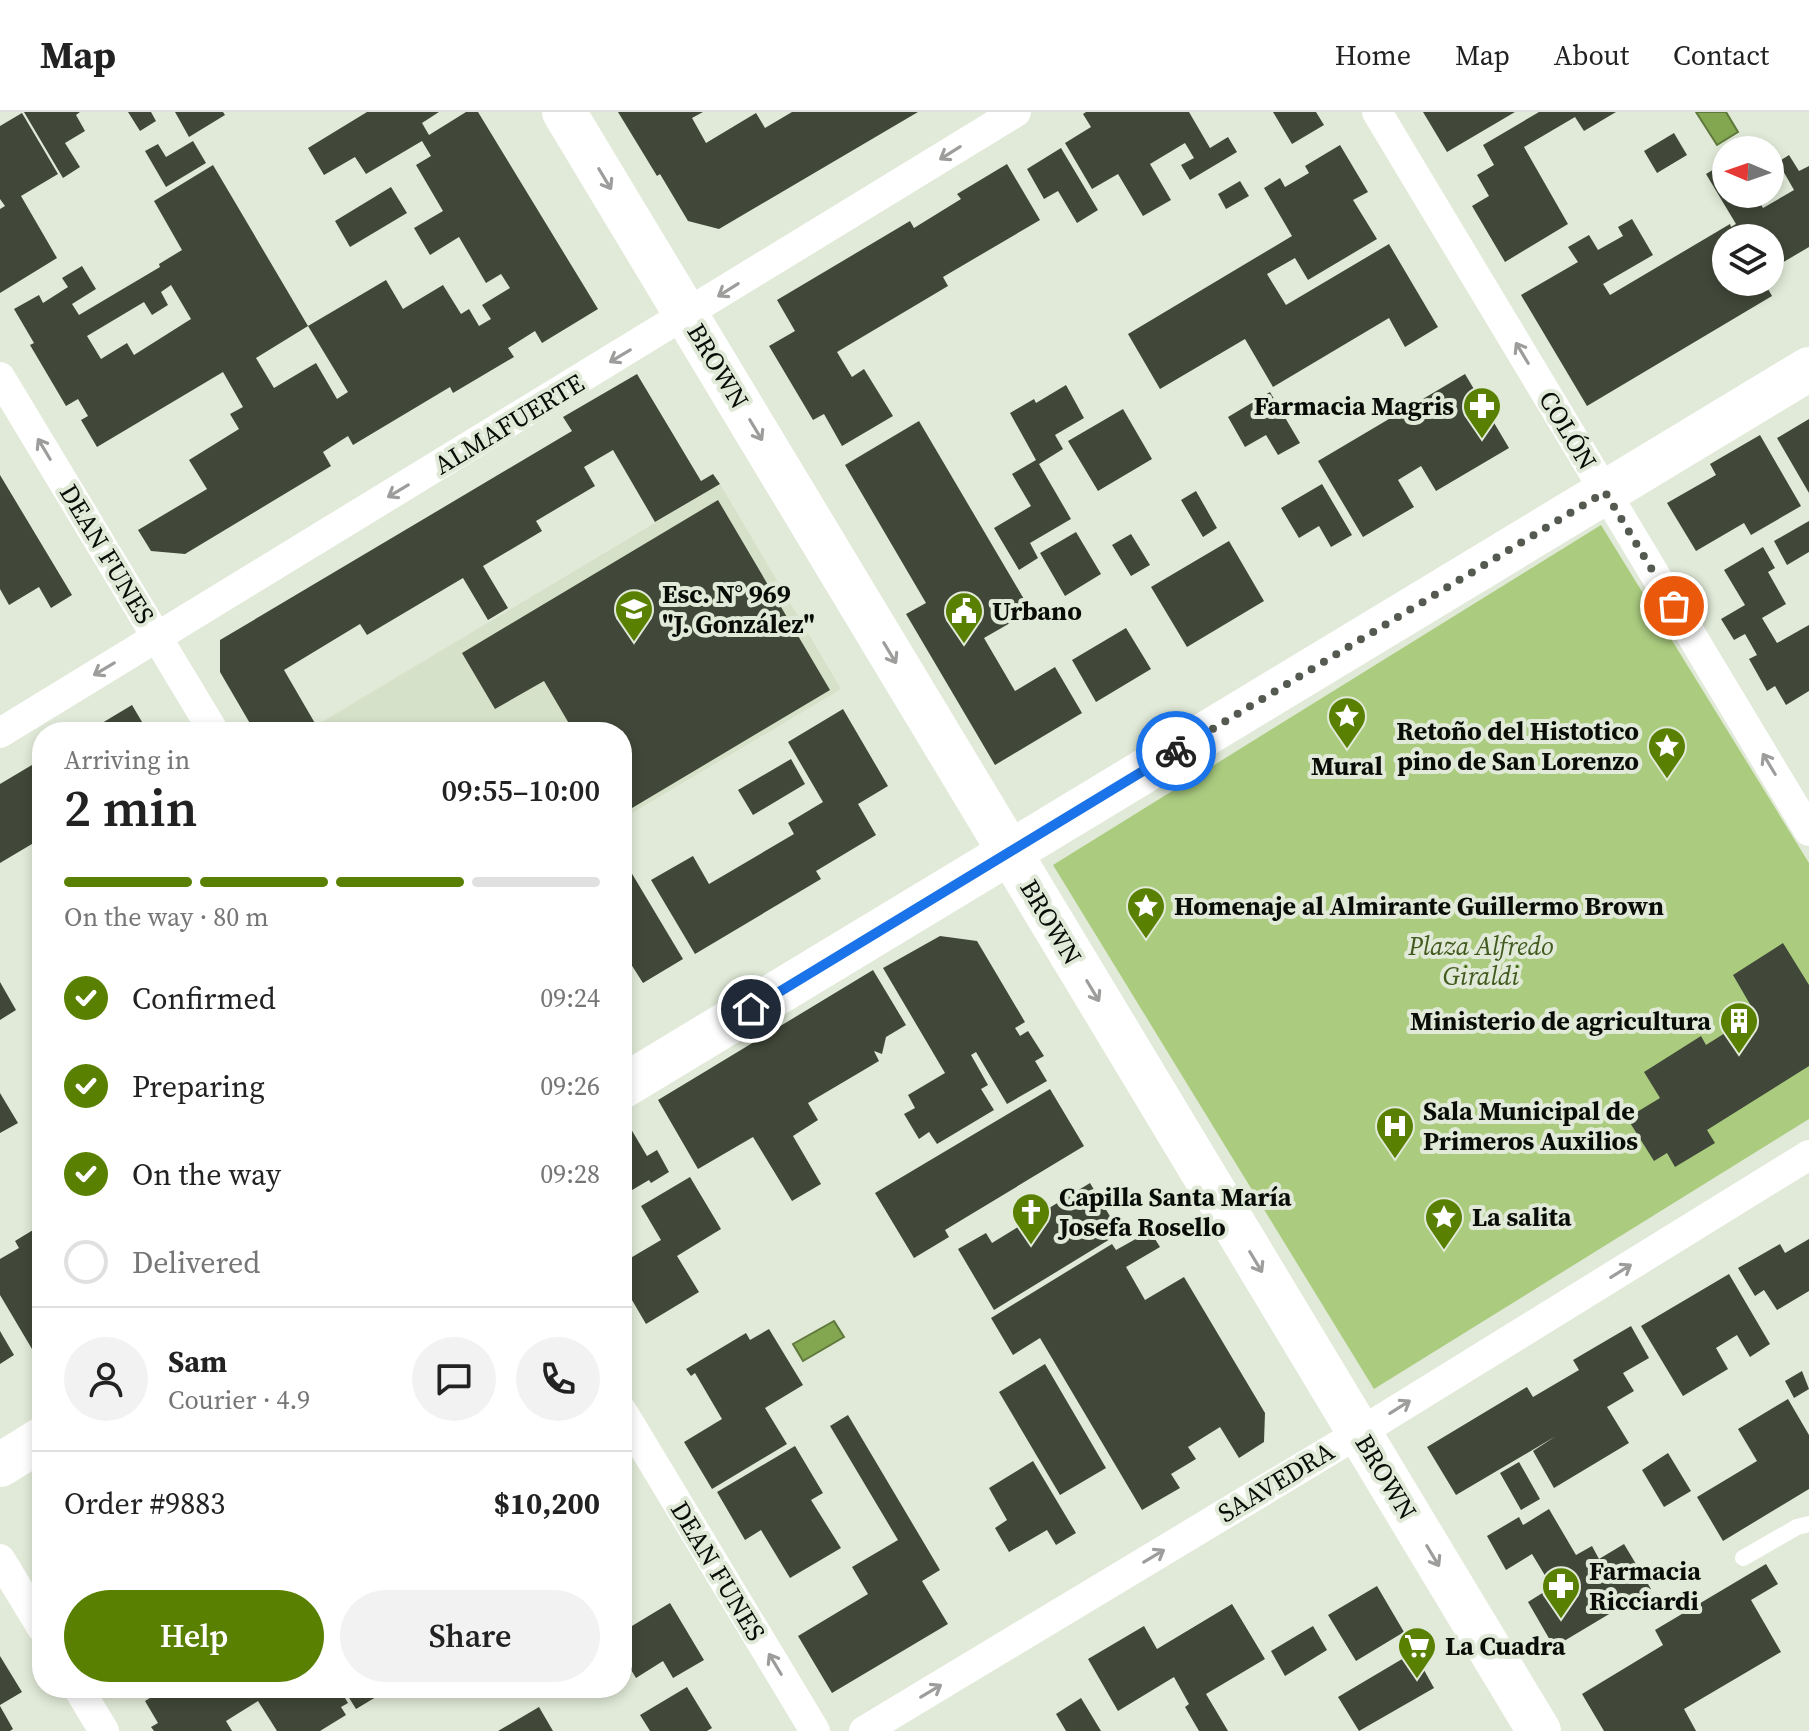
<!DOCTYPE html>
<html lang="en">
<head>
<meta charset="utf-8">
<style>
  body { margin:0; font-family:"Source Serif 4",serif; background:#f2f2f2; color:#222; height:100vh; display:flex; flex-direction:column; font-size:30px; white-space:nowrap }
  * { box-sizing:border-box; margin:0 }
  p { font-size:26px; color:#767676 }
  .icon { flex:none; width:44px; height:44px; fill:none; stroke:currentColor; stroke-width:2; stroke-linecap:round; stroke-linejoin:round }
  .map { position:relative; flex:1; overflow:hidden }
  .side { position:absolute; left:32px; top:610px; width:600px; height:976px; display:flex; flex-direction:column; background:#fff; border-radius:32px; box-shadow:0 4px 12px #0003 }
  .side>* { flex:none }
  .needle { width:52px; rotate:272deg }
  .fabs { position:absolute; left:1712px; top:24px; display:grid; gap:16px }
  .fabs a { display:grid; place-items:center; width:72px; height:72px; border-radius:50%; background:#fff; box-shadow:0 4px 12px #0003; font-size:40px }
  .pin { position:absolute; display:grid; place-items:center; width:68px; height:68px; color:#fff; margin:-34px; border:4px solid #fff; border-radius:50%; box-shadow:0 2px 8px #0007 }
  .courier { position:absolute; display:grid; place-items:center; width:80px; height:80px; margin:-40px; border:6px solid #1a73e8; border-radius:50%; background:#fff; color:#222; box-shadow:0 2px 10px #0007 }
  .summary em { font-style:normal; font-weight:600 }
  .summary div { display:flex; flex-direction:column-reverse }
  .summary { display:flex; align-items:center; justify-content:space-between; height:136px; padding:0 32px }
  h1 { font-size:52px; font-weight:600; line-height:60px }
  .bar { display:grid; grid-template-columns:repeat(4,1fr); gap:12px 8px; align-content:center; height:96px; padding:0 32px }
  .bar i { height:10px; border-radius:6px; background:#e0e0e0 }
  .bar .on { background:#598000 }
  .bar p { grid-column:span 4 }
  .line { display:flex; align-items:center; gap:20px; padding:0 32px; border-top:2px solid #e0e0e0 }
  .line div { flex:1 }
  .round { display:grid; place-items:center; flex:none; width:84px; height:84px; border-radius:42px; background:#f2f2f2 }
  ol { padding:0 32px; list-style:none }
  li { display:flex; align-items:center; gap:24px; height:88px }
  li p { margin-inline-start:auto }
  li .icon { padding:8px; border-radius:50%; background:#598000; color:#fff; stroke-width:4 }
  li:last-child { color:#767676 }
  li i { width:44px; height:44px; border:4px solid #e0e0e0; border-radius:50% }
  .primary-button { display:flex; gap:16px; margin-top:auto; padding:16px 32px }
  .primary-button a { flex:1; height:92px; border-radius:48px; background:#598000; color:#fff; font-size:32px; font-weight:600; line-height:92px; text-align:center }
  .primary-button a+a { background:#f2f2f2; color:#222 }
  header { display:flex; align-items:center; gap:48px; box-sizing:border-box; height:112px; padding:0 40px; background:#fff; border-bottom:2px solid #e0e0e0 }
  header strong { font-size:38px }
  nav { display:flex; gap:44px; margin-inline-start:auto; font-size:28px }
  .map>svg:first-child { display:block }
</style>
</head>
<body>
<header>
<strong>Map</strong>
<nav><a>Home</a><a>Map</a><a>About</a><a>Contact</a></nav>
</header>
<div class="map">
<svg width="1809" height="1619" viewBox="0 0 1809 1619">
  <rect width="100%" height="100%" fill="#e1ead8"/>
  <path fill="#d5e1c8" d="M720,372L841,577L622,707V620H305Z"/>
  <path fill="#abcc7f" d="M1601,413L1809,751V1007L1374,1277L1053,753Z"/>
  <path fill="#83a651" stroke="#5f783b" stroke-width="2" d="M1696,0H1726L1738,20L1717,33Z
    M834,1209L844,1225L803,1249L793,1232Z"/>
  <path fill="#414839" fill-rule="evenodd" d="M24,0H80L76,3L85,19L65,31L80,55L63,66Z
    M128,0H151L156,9L140,19Z
    M175,0H223L225,3L189,25Z
    M367,0H439L422,11L429,23L466,0H478L598,197L542,231L535,219L508,236L514,245L453,281L450,275L353,333L348,324L323,340L331,354L185,442L151,439L138,418L207,377L189,348L239,317L230,302L243,295L223,260L97,335L81,308L88,304L78,287L66,294L30,233L34,231L14,197L39,183L43,191L68,175L62,166L82,154L96,177L72,192L79,203L160,155L159,152L182,138L154,89L213,53L308,214L386,168L403,197L443,173L461,202L469,197L479,214L491,207L482,193L510,176L501,162L486,171L459,125L430,143L414,116L443,99L416,53L431,44L422,29L366,62L355,45L324,63L308,36ZM171,173L191,207L134,243L127,231L101,247L87,224L144,190L152,203L168,193L161,180ZM308,214L348,280L337,287L316,251L274,276L256,246Z
    M618,0H703L692,6L706,31L756,1L765,16L792,0H918L719,117L688,109L660,62L657,64Z
    M1086,0H1189L1210,36L1228,25L1237,40L1190,68L1181,53L1194,46L1185,31L1150,52L1171,88L1143,104L1118,62L1092,77L1065,31L1091,15L1083,2Z
    M1273,0H1316L1324,13L1292,32Z
    M1423,0H1515L1447,40Z
    M1539,0H1616L1584,19L1575,5L1524,35L1568,112L1505,150L1472,94L1489,84L1477,63L1494,53L1483,33Z
    M22,1L58,62L21,84L57,146L0,181V97L5,94L0,87V14Z
    M1674,21L1687,43L1657,61L1644,39Z
    M193,29L206,51L166,75L145,39L158,32L166,45Z
    M1340,33L1368,80L1353,88L1377,127L1308,168L1295,146L1267,162L1286,193L1389,132L1438,215L1405,235L1389,206L1273,275L1245,227L1160,277L1128,222L1292,124L1264,76L1280,66L1285,75L1309,61L1305,54Z
    M1061,36L1098,98L1077,111L1058,79L1044,87L1027,57Z
    M1789,43L1799,59L1809,54V135L1770,158V126H1726V170H1764L1772,184L1587,294L1521,183L1578,150L1568,135L1589,123L1598,138L1623,124L1618,115L1632,107L1653,143L1603,172L1610,183L1730,112L1731,115L1736,112L1706,62L1726,50V82H1755L1763,96L1794,78L1778,50Z
    M1007,52L1040,108L943,165L948,174L837,240L852,265L864,257L893,304L842,334L824,302L813,308L769,234L795,219L777,188L910,109L914,116L961,87L957,82Z
    M1240,69L1249,84L1226,97L1218,82Z
    M391,75L407,101L350,135L335,109Z
    M637,262L701,369L713,362L720,372L655,410L613,338L584,355L595,374L536,409L542,419L483,454L508,496L488,508L463,466L367,523L360,512L284,558L316,613L305,620H255L220,560V528L572,319L563,305Z
    M1465,262L1509,336L1436,379L1421,354L1398,368L1414,395L1363,425L1318,349Z
    M1066,273L1084,306L1055,323L1063,337L1039,352L1071,407L1030,431L1038,446L1019,458L994,416L1031,394L1012,362L1036,348L1010,301L1034,287L1036,291Z
    M1270,280L1300,331L1278,343L1266,323L1245,335L1228,305Z
    M1123,297L1152,347L1098,379L1068,329Z
    M1809,307V381L1777,326Z
    M919,309L1031,499L984,526L1015,579L1055,555L1082,601L995,653L906,502L926,491L845,353Z
    M1760,323L1801,394L1751,423L1744,411L1696,439L1667,391L1716,363L1710,352Z
    M0,363L72,483L51,496L39,475L9,493L0,477Z
    M1322,372L1352,423L1331,435L1319,414L1299,426L1281,396Z
    M1196,379L1217,416L1203,425L1181,388Z
    M718,388L830,578L622,702V620H574L544,569L495,597L462,541Z
    M1809,409V440L1787,453L1774,429Z
    M1076,420L1101,462L1065,484L1040,441Z
    M1131,422L1150,453L1131,464L1112,433Z
    M1229,429L1264,489L1187,535L1151,475Z
    M1763,435L1775,456L1768,460L1786,492L1762,506L1777,531L1809,513V579L1786,593L1775,574L1767,579L1749,547L1757,543L1745,522L1734,528L1721,507L1745,493L1724,458Z
    M1126,516L1151,557L1096,590L1072,548Z
    M132,593L148,620H87Z
    M843,597L888,674L858,692L876,723L816,759L821,767L695,842L651,768L693,744L709,772L794,722L788,711L823,690L788,630Z
    M42,647V726L0,751V672Z
    M791,647L805,672L753,703L738,678Z
    M622,745L683,847L643,871L622,838Z
    M940,824L977,829L1025,910L1015,916L1020,924L1028,919L1044,944L1035,949L1047,969L1007,992L976,940L971,943L988,973L981,977L994,998L937,1032L929,1020L919,1027L904,1002L915,996L908,983L945,961L883,856Z
    M1783,831L1809,873V954L1707,1018L1715,1031L1675,1055L1667,1041L1654,1049L1627,1006L1660,986L1644,960L1701,924L1706,933L1733,916L1728,908L1751,894L1733,863Z
    M873,858L906,913L886,925L882,942L874,939L879,949L808,991L818,1008L793,1024L821,1072L792,1089L753,1025L698,1057L658,988Z
    M0,870L16,898L0,908Z
    M1050,977L1084,1034L945,1118L949,1125L914,1146L875,1081Z
    M0,981L18,1011L0,1021Z
    M628,1012L647,1044L657,1038L669,1060L651,1071L649,1068L622,1084V1016Z
    M690,1065L721,1117L677,1144L699,1180L646,1212L622,1171V1151L661,1128L641,1094Z
    M1090,1071L1120,1121L994,1198L958,1137L986,1121L992,1131Z
    M33,1118L42,1133V1231L32,1237L0,1183V1147L19,1136L15,1129Z
    M1150,1119L1160,1135L1126,1155L1145,1188L1184,1165L1265,1301L1264,1330L1239,1346L1220,1315L1188,1335L1196,1347L1171,1362L1180,1376L1142,1398L1040,1226L1013,1243L991,1206L1112,1132L1116,1138Z
    M1809,1127V1179L1777,1198L1764,1178L1755,1184L1738,1156L1780,1132L1785,1141Z
    M1729,1162L1770,1232L1750,1245L1737,1223L1716,1236L1728,1257L1683,1284L1641,1214Z
    M1631,1214L1649,1246L1623,1261L1634,1279L1607,1295L1629,1331L1554,1376L1533,1339L1556,1324L1456,1383L1427,1335L1527,1275L1533,1285L1579,1258L1573,1248Z
    M769,1217L803,1273L765,1296L787,1332L712,1377L684,1330L722,1307L695,1261L691,1264L686,1257L746,1221L750,1228Z
    M0,1219L14,1243L0,1252Z
    M1045,1252L1106,1356L1060,1383L999,1280Z
    M1802,1259L1809,1277L1794,1286L1785,1269Z
    M1788,1287L1809,1323V1377L1723,1429L1697,1385L1757,1349L1738,1317Z
    M848,1303L940,1458L922,1469L948,1512L832,1581L798,1524L868,1482L852,1455L898,1428L830,1314Z
    M795,1334L823,1381L811,1388L841,1436L790,1466L761,1418L745,1428L717,1380Z
    M1668,1341L1691,1379L1664,1395L1642,1358Z
    M1033,1349L1076,1421L1056,1433L1047,1418L1009,1440L995,1416L1007,1408L989,1376Z
    M1519,1350L1540,1387L1521,1398L1500,1361Z
    M1549,1397L1576,1443L1592,1434L1599,1447L1624,1432L1651,1477L1554,1535L1528,1490L1552,1475L1532,1442L1506,1458L1487,1424L1519,1405L1523,1413Z
    M1766,1452L1778,1472L1751,1488L1781,1540L1684,1597L1696,1619H1604L1582,1582L1663,1533L1655,1518Z
    M1377,1474L1404,1520L1356,1549L1328,1503Z
    M670,1491L704,1548L673,1566L663,1549L636,1566L622,1543V1520Z
    M1232,1492L1265,1547L1206,1582L1228,1619H1199L1185,1595L1189,1592L1174,1565L1118,1599L1088,1547L1144,1514L1157,1537Z
    M1313,1514L1327,1538L1285,1564L1271,1539Z
    M1414,1540L1434,1576L1359,1619L1338,1585Z
    M0,1544L22,1580L0,1593Z
    M687,1575L712,1616L707,1619H650L640,1603Z
    M166,1576H197L202,1585L217,1576H339L348,1591L341,1595L346,1603L320,1619H277L258,1589L226,1609L232,1619H154L151,1615L158,1611L145,1589Z
    M343,1576H391L356,1597Z
    M1081,1586L1101,1619H1066L1056,1602Z
    M0,1594L13,1617L10,1619H0Z
    M539,1595L553,1619H498Z"/>
  <g fill="none" stroke-linecap="round" stroke-linejoin="round">
    <path stroke="#fff" stroke-width="16" d="M1743,1446L1797,1415L1809,1412"/>
    <path stroke="#fff" stroke-width="30" d="M1377,0L1809,719
      M0,265L214,620
      M0,621L1016,0
      M622,1299L815,1619
      M0,1447L42,1516
      M78,1576L104,1619
      M864,1619L1359,1321L1809,1043"/>
    <path stroke="#fff" stroke-width="44" d="M564,0L1539,1619
      M622,975L1809,257
      M0,1353L42,1327"/>
  </g>
  <defs><path id="oneway-shaft" d="M-6 0H5M1.5-3L5.5 0L1.5 3" fill="none" stroke-width="1.6" stroke-linecap="round" stroke-linejoin="round" transform="scale(2)"/></defs>
  <g stroke="#9d9e9c">
    <use href="#oneway-shaft" transform="translate(950 41) rotate(148)"/>
    <use href="#oneway-shaft" transform="translate(605 67) rotate(59)"/>
    <use href="#oneway-shaft" transform="translate(728 178) rotate(148)"/>
    <use href="#oneway-shaft" transform="translate(1522 241) rotate(-121)"/>
    <use href="#oneway-shaft" transform="translate(620 244) rotate(149)"/>
    <use href="#oneway-shaft" transform="translate(756 318) rotate(59)"/>
    <use href="#oneway-shaft" transform="translate(44 337) rotate(-121)"/>
    <use href="#oneway-shaft" transform="translate(398 379) rotate(149)"/>
    <use href="#oneway-shaft" transform="translate(890 541) rotate(59)"/>
    <use href="#oneway-shaft" transform="translate(104 557) rotate(149)"/>
    <use href="#oneway-shaft" transform="translate(1769 652) rotate(-121)"/>
    <use href="#oneway-shaft" transform="translate(1093 879) rotate(59)"/>
    <use href="#oneway-shaft" transform="translate(1256 1150) rotate(59)"/>
    <use href="#oneway-shaft" transform="translate(1621 1159) rotate(-32)"/>
    <use href="#oneway-shaft" transform="translate(1400 1295) rotate(-32)"/>
    <use href="#oneway-shaft" transform="translate(1154 1444) rotate(-31)"/>
    <use href="#oneway-shaft" transform="translate(1433 1444) rotate(59)"/>
    <use href="#oneway-shaft" transform="translate(775 1552) rotate(-121)"/>
    <use href="#oneway-shaft" transform="translate(931 1579) rotate(-31)"/>
  </g>
  <g fill="none" stroke-linecap="round" stroke-linejoin="round">
    <path stroke="#555a50" stroke-width="8" stroke-dasharray="0 14.4" d="M1176,639L1605,380L1674,494"/>
    <path stroke="#1a73e8" stroke-width="10" d="M751,897L1176,639"/>
  </g>
  <defs>
    <g id="pharmacy-pin" transform="scale(2)"><path d="M0 17L-7.5 6A9.5 9.5 0 1 1 7.5 6Z" fill="#598000" stroke="#e1ead8"/><path d="M-2-6h4v4h4v4h-4v4h-4v-4h-4v-4h4Z" fill="#fff"/></g>
    <g id="school-pin" transform="scale(2)"><path d="M0 17L-7.5 6A9.5 9.5 0 1 1 7.5 6Z" fill="#598000" stroke="#e1ead8"/><path d="M0-5L7-2L0 1L-7-2ZM-4 1L0 2.5L4 1V4Q0 6-4 4Z" fill="#fff"/></g>
    <g id="civic-pin" transform="scale(2)"><path d="M0 17L-7.5 6A9.5 9.5 0 1 1 7.5 6Z" fill="#598000" stroke="#e1ead8"/><path d="M-.6-6.5H3V-4.5H.6V-3L4-1V1h2V6H-6V1h2V-1L-.6-3ZM-1.2 2.5V6h2.4V2.5Z" fill="#fff"/></g>
    <g id="sight-pin" transform="scale(2)"><path d="M0 17L-7.5 6A9.5 9.5 0 1 1 7.5 6Z" fill="#598000" stroke="#e1ead8"/><path d="M0-6L1.8-2.2L6-1.7L2.9 1.2L3.7 5.4L0 3.3L-3.7 5.4L-2.9 1.2L-6-1.7L-1.8-2.2Z" fill="#fff"/></g>
    <g id="building-pin" transform="scale(2)"><path d="M0 17L-7.5 6A9.5 9.5 0 1 1 7.5 6Z" fill="#598000" stroke="#e1ead8"/><path d="M-4-6H4V6H1V3H-1V6H-4ZM-2.5-4.3h1.7v1.8h-1.7ZM.8-4.3h1.7v1.8H.8ZM-2.5-1h1.7V.8h-1.7ZM.8-1h1.7V.8H.8Z" fill="#fff"/></g>
    <g id="hospital-pin" transform="scale(2)"><path d="M0 17L-7.5 6A9.5 9.5 0 1 1 7.5 6Z" fill="#598000" stroke="#e1ead8"/><path d="M-5-5h3v3.5h4V-5h3V5h-3V1.5h-4V5h-3Z" fill="#fff"/></g>
    <g id="church-pin" transform="scale(2)"><path d="M0 17L-7.5 6A9.5 9.5 0 1 1 7.5 6Z" fill="#598000" stroke="#e1ead8"/><path d="M-1.2-6h2.4v3.5h3.3v2.4h-3.3V6h-2.4V-.1h-3.3v-2.4h3.3Z" fill="#fff"/></g>
    <g id="supermarket-pin" transform="scale(2)"><path d="M0 17L-7.5 6A9.5 9.5 0 1 1 7.5 6Z" fill="#598000" stroke="#e1ead8"/><path d="M-6-5.5h2.5l.6 2H6L4.5 2H-2.5L-4.4-4H-6ZM-1.5 3.2a1.3 1.3 0 1 0 .1 0ZM3 3.2a1.3 1.3 0 1 0 .1 0Z" fill="#fff"/></g>
  </defs>
  <g fill-rule="evenodd">
    <use href="#pharmacy-pin" x="1482" y="294"/>
    <use href="#school-pin" x="634" y="497"/>
    <use href="#civic-pin" x="964" y="499"/>
    <use href="#sight-pin" x="1347" y="604"/>
    <use href="#sight-pin" x="1667" y="634"/>
    <use href="#sight-pin" x="1146" y="794"/>
    <use href="#building-pin" x="1739" y="909"/>
    <use href="#hospital-pin" x="1395" y="1014"/>
    <use href="#church-pin" x="1031" y="1100"/>
    <use href="#sight-pin" x="1444" y="1105"/>
    <use href="#pharmacy-pin" x="1561" y="1474"/>
    <use href="#supermarket-pin" x="1417" y="1534"/>
  </g>
  <g text-anchor="middle" stroke-width="8" stroke-linejoin="round" paint-order="stroke">
    <g font-size="26" fill="#0a0d07" stroke="#e1ead8">
      <text transform="translate(718 254) rotate(59)" y="9">BROWN</text>
      <text transform="translate(509 312) rotate(-31)" y="9">ALMAFUERTE</text>
      <text transform="translate(1568 318) rotate(59)" y="9">COLÓN</text>
      <text transform="translate(107 442) rotate(59)" y="9">DEAN FUNES</text>
      <text transform="translate(1051 810) rotate(59)" y="9">BROWN</text>
      <text transform="translate(1386 1365) rotate(59)" y="9">BROWN</text>
      <text transform="translate(1276 1370) rotate(-31)" y="9">SAAVEDRA</text>
      <text transform="translate(718 1459) rotate(59)" y="9">DEAN FUNES</text>
    </g>
    <g font-size="26" font-weight="bold" fill="#0a0d07" stroke="#e1ead8" text-anchor="start">
      <text x="1454" y="303" text-anchor="end">Farmacia Magris</text>
      <text x="662" y="491">Esc. N° 969<tspan x="662" dy="30">"J. González"</tspan></text>
      <text x="992" y="508">Urbano</text>
      <text x="1639" y="628" text-anchor="end">Retoño del Histotico<tspan x="1639" dy="30">pino de San Lorenzo</tspan></text>
      <text x="1347" y="663" text-anchor="middle">Mural</text>
      <text x="1174" y="803">Homenaje al Almirante Guillermo Brown</text>
      <text x="1711" y="918" text-anchor="end">Ministerio de agricultura</text>
      <text x="1423" y="1008">Sala Municipal de<tspan x="1423" dy="30">Primeros Auxilios</tspan></text>
      <text x="1059" y="1094">Capilla Santa María<tspan x="1059" dy="30">Josefa Rosello</tspan></text>
      <text x="1472" y="1114">La salita</text>
      <text x="1589" y="1468">Farmacia<tspan x="1589" dy="30">Ricciardi</tspan></text>
      <text x="1445" y="1543">La Cuadra</text>
    </g>
    <g font-size="26" font-style="italic" fill="#425a1e" stroke="#e1ead8">
      <text x="1481" y="843">Plaza Alfredo<tspan x="1481" dy="30">Giraldi</tspan></text>
    </g>
  </g>
</svg>
<div class="fabs">
<a><svg class="needle" viewBox="-14 -14 28 28"><path d="M0-13l5 13h-10z" fill="#e53935"/><path d="M0 13l5-13h-10z" fill="#767676"/></svg></a>
<a><svg class="icon" aria-label="layers" viewBox="0 0 24 24"><path d="M12 4l9 5-9 5-9-5zM3 14l9 5 9-5"/></svg></a>
</div>
<div class="pin" style="left:1674px;top:494px;background:#ea580c"><svg class="icon" aria-label="bag" viewBox="0 0 24 24"><path d="M5 8h14l-1 12H6zM9 8a3 3 0 0 1 6 0"/></svg></div>
<div class="pin" style="left:751px;top:897px;background:#1f2937"><svg class="icon" aria-label="home" viewBox="0 0 24 24"><path d="M3 11l9-7 9 7M6 9v11h12V9"/></svg></div>
<div class="courier" style="left:1176px;top:639px"><svg class="icon" aria-label="bike" viewBox="0 0 24 24"><circle cx="6" cy="16" r="4"/><circle cx="18" cy="16" r="4"/><path d="M6 16l4-8h5l3 8M10 8l3 8H6M13 5h3"/></svg></div>
<section class="side">
<div class="summary"><div><h1>2 min</h1><p>Arriving in</p></div><em>09:55–10:00</em></div>
<div class="bar"><i class="on"></i><i class="on"></i><i class="on"></i><i></i><p>On the way · 80 m</p></div>
<ol>
<li><svg class="icon" aria-label="check" viewBox="0 0 24 24"><path d="M5 12l5 5 9-10"/></svg>Confirmed<p>09:24</p></li>
<li><svg class="icon" aria-label="check" viewBox="0 0 24 24"><path d="M5 12l5 5 9-10"/></svg>Preparing<p>09:26</p></li>
<li><svg class="icon" aria-label="check" viewBox="0 0 24 24"><path d="M5 12l5 5 9-10"/></svg>On the way<p>09:28</p></li>
<li><i></i>Delivered</li>
</ol>
<div class="line" style="height:144px"><a class="round"><svg class="icon" aria-label="person" viewBox="0 0 24 24"><circle cx="12" cy="8" r="4"/><path d="M4 21q1-7 8-7t8 7"/></svg></a><div><b>Sam</b><p>Courier · 4.9</p></div><a class="round"><svg class="icon" aria-label="chat" viewBox="0 0 24 24"><path d="M4 5h16v11H9l-5 4z"/></svg></a><a class="round"><svg class="icon" aria-label="phone" viewBox="0 0 24 24"><path d="M5 4h4l2 5-3 2q2 4 5 5l2-3 5 2v4C11 20 4 13 5 4z"/></svg></a></div>
<div class="line" style="height:104px"><div>Order #9883</div><b>$10,200</b></div>
<div class="primary-button"><a>Help</a><a>Share</a></div>
</section>
</div>
</body>
</html>
